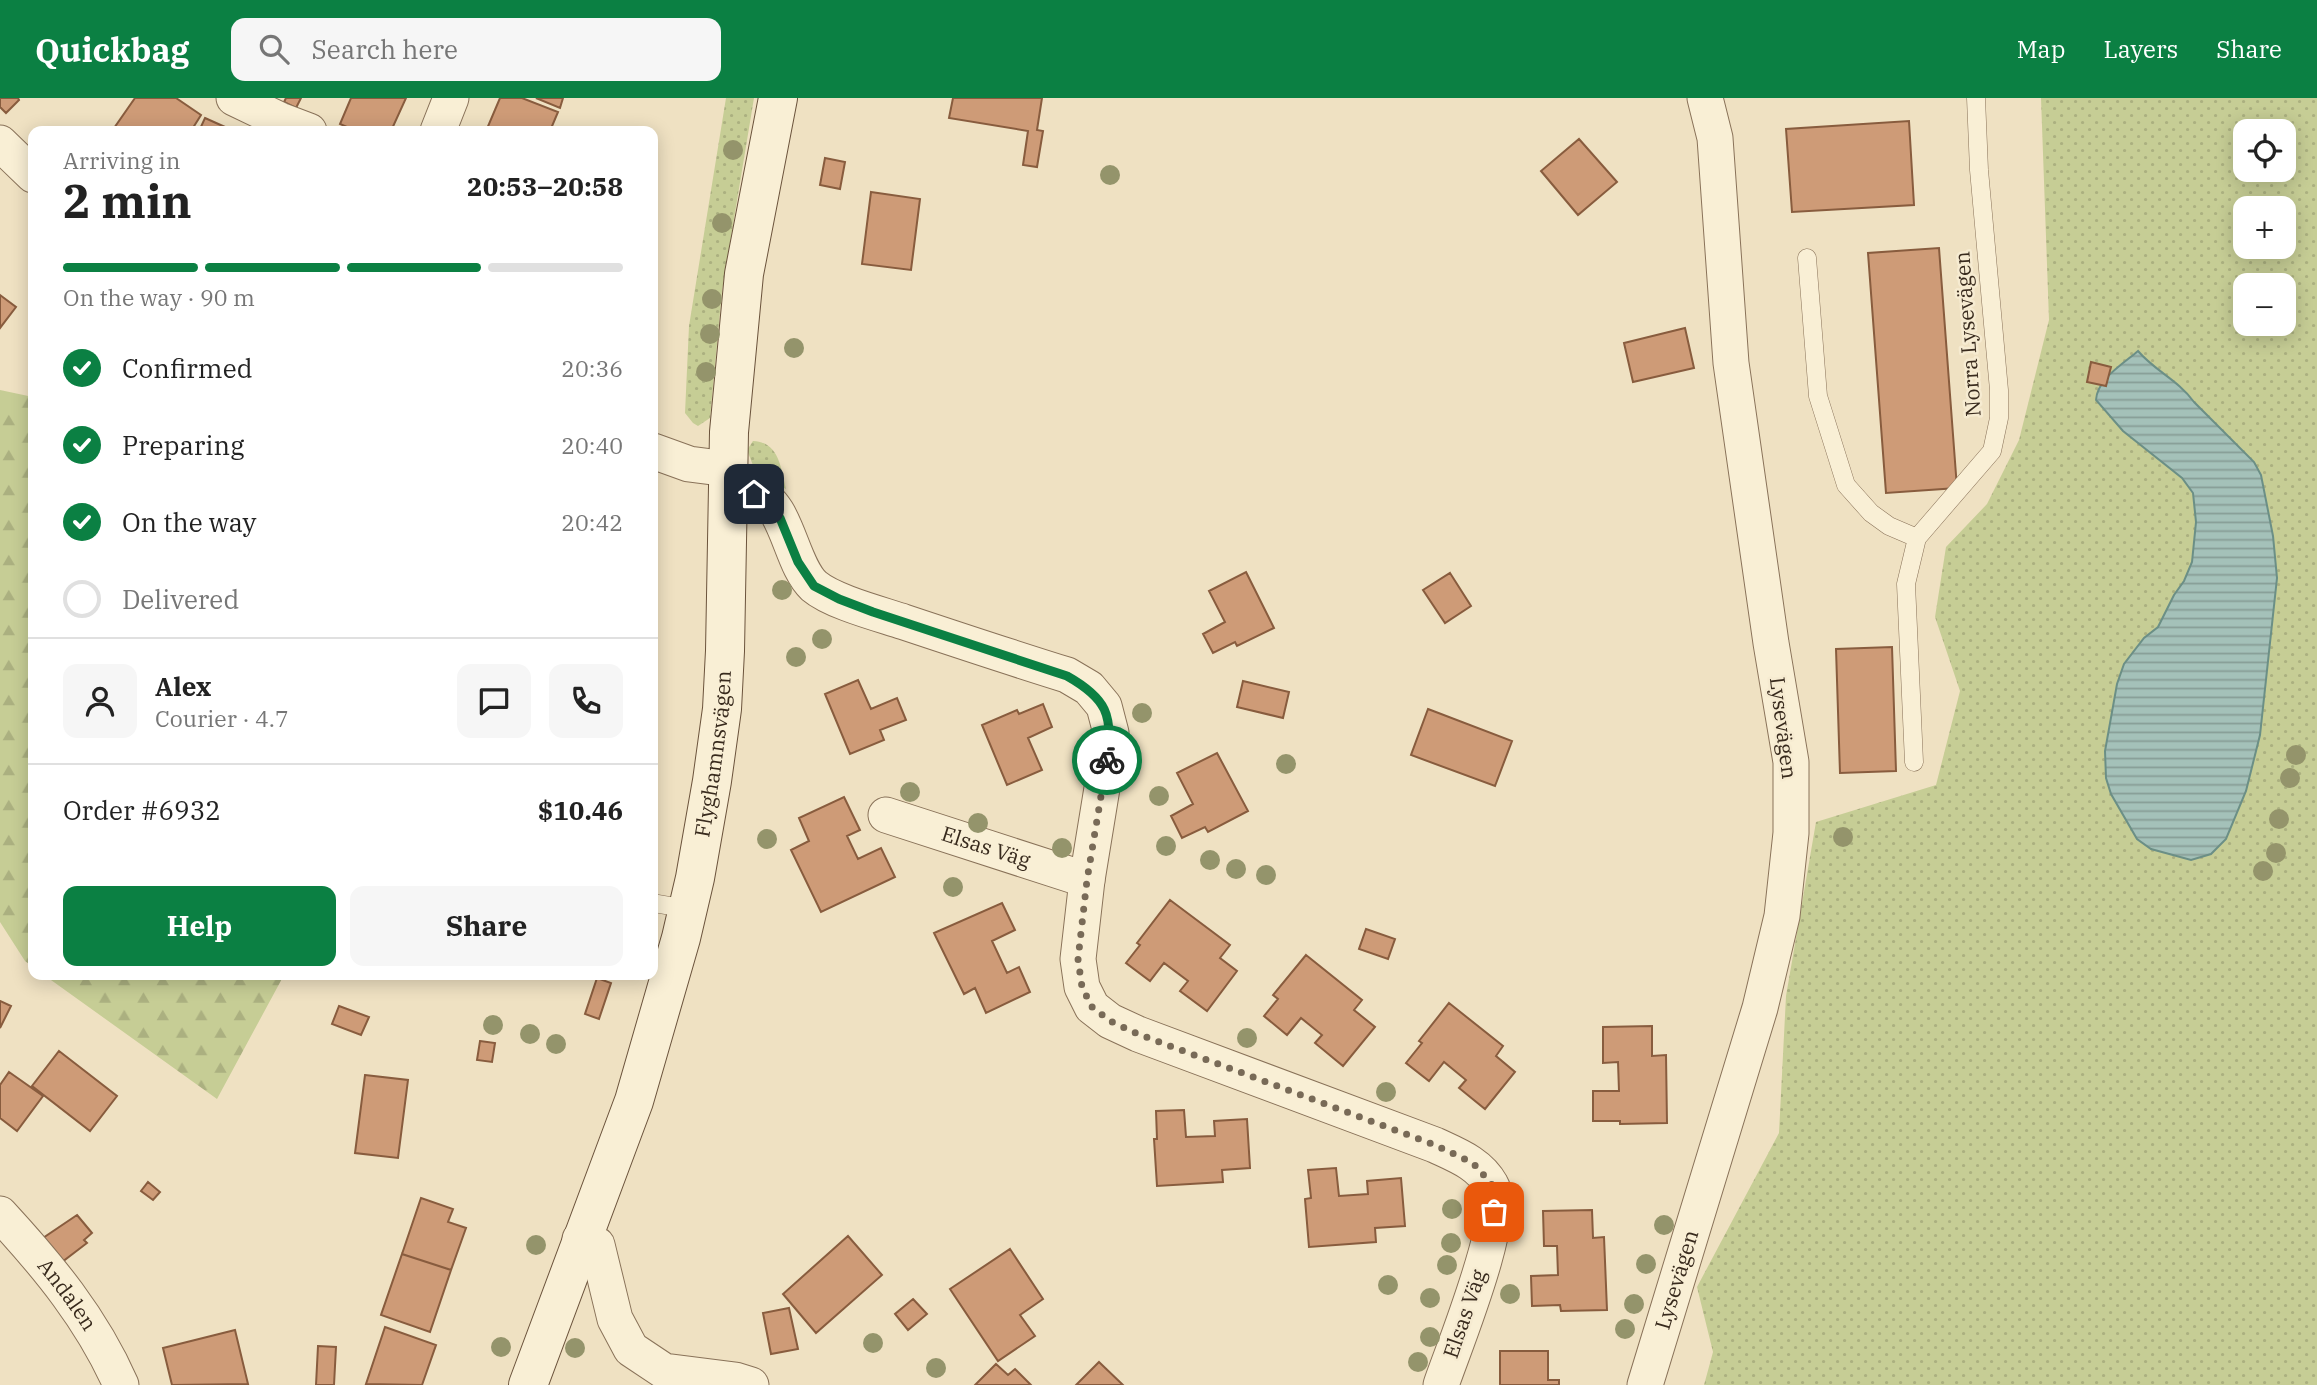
<!DOCTYPE html>
<html lang="en">
<head>
<meta charset="utf-8">
<style>
  body { margin:0; font-family:"IBM Plex Serif",serif; background:#f6f6f6; color:#222; height:100vh; display:flex; flex-direction:column; font-size:26px; white-space:nowrap }
  * { box-sizing:border-box; margin:0 }
  p { font-size:23px; color:#767676 }
  .icon { flex:none; width:38px; height:38px; fill:none; stroke:currentColor; stroke-width:2; stroke-linecap:round; stroke-linejoin:round }
  .map { position:relative; flex:1; overflow:hidden }
  .drawer { position:absolute; left:28px; top:28px; width:630px; height:854px; display:flex; flex-direction:column; background:#fff; border-radius:14px; box-shadow:0 4px 18px #0003 }
  .drawer>* { flex:none }
  .fabs { position:absolute; left:2233px; top:21px; display:grid; gap:14px }
  .fabs a { display:grid; place-items:center; width:63px; height:63px; border-radius:14px; background:#fff; box-shadow:0 4px 18px #0003; font-size:35px }
  .pin { position:absolute; display:grid; place-items:center; width:60px; height:60px; color:#fff; margin:-30px; border-radius:14px; box-shadow:0 4px 10px #0006 }
  .courier { position:absolute; display:grid; place-items:center; width:70px; height:70px; margin:-35px; border:5px solid #0b8043; border-radius:50%; background:#fff; color:#222; box-shadow:0 2px 9px #0007 }
  .headline em { font-style:normal; font-weight:700 }
  .headline div { display:flex; flex-direction:column-reverse }
  .headline { display:flex; align-items:center; justify-content:space-between; height:119px; padding:0 35px }
  h1 { font-size:46px; font-weight:700; line-height:52px }
  .bar { display:grid; grid-template-columns:repeat(4,1fr); gap:10px 7px; align-content:center; height:84px; padding:0 35px }
  .bar i { height:9px; border-radius:5px; background:#e0e0e0 }
  .bar .active { background:#0b8043 }
  .bar p { grid-column:span 4 }
  .line { display:flex; align-items:center; gap:18px; padding:0 35px; border-top:2px solid #e0e0e0 }
  .line div { flex:1 }
  .round { display:grid; place-items:center; flex:none; width:74px; height:74px; border-radius:14px; background:#f6f6f6 }
  ol { padding:0 35px; list-style:none }
  li { display:flex; align-items:center; gap:21px; height:77px }
  li p { margin-inline-start:auto }
  li .icon { padding:7px; border-radius:50%; background:#0b8043; color:#fff; stroke-width:4 }
  li:last-child { color:#767676 }
  li i { width:38px; height:38px; border:4px solid #e0e0e0; border-radius:50% }
  .primary-button { display:flex; gap:14px; margin-top:auto; padding:14px 35px }
  .primary-button a { flex:1; height:80px; border-radius:14px; background:#0b8043; color:#fff; font-size:28px; font-weight:700; line-height:80px; text-align:center }
  .primary-button a+a { background:#f6f6f6; color:#222 }
  header { display:flex; align-items:center; gap:42px; box-sizing:border-box; height:98px; padding:0 35px; background:#0b8043; color:#fff }
  header strong { font-size:33px }
  nav { display:flex; gap:38px; margin-inline-start:auto; font-size:24px }
  .search { width:490px; height:63px; background:#f6f6f6; display:flex; align-items:center; gap:18px; box-sizing:border-box; padding:0 24px; border-radius:14px; color:#767676; font-size:26px }
  .map>svg:first-child { display:block }
</style>
</head>
<body>
<header>
<strong>Quickbag</strong>
<div class="search"><svg class="icon" aria-label="search" viewBox="0 0 24 24"><circle cx="10" cy="10" r="6"/><path d="M15 15l6 6"/></svg>Search here</div>
<nav><a>Map</a><a>Layers</a><a>Share</a></nav>
</header>
<div class="map">
<svg width="2317" height="1287" viewBox="0 0 2317 1287">
  <defs>
    <pattern id="grass-dots" width="8" height="8" patternUnits="userSpaceOnUse" patternTransform="scale(1.75)"><rect width="8" height="8" fill="#c6cd95"/><path d="M2 2h.1M6 6h.1" fill="none" stroke="#abb080" stroke-width="1.8" stroke-linecap="round"/></pattern>
    <pattern id="forest-firs" width="22" height="20" patternUnits="userSpaceOnUse" patternTransform="scale(1.75)"><rect width="22" height="20" fill="#c6cd95"/><path d="M5 1l3.5 6h-7zM16 11l3.5 6h-7z" fill="#abb080"/></pattern>
    <pattern id="water-rules" width="6" height="5" patternUnits="userSpaceOnUse" patternTransform="scale(1.75)"><rect width="6" height="5" fill="#a4c1b9"/><path d="M0 2.5h6" fill="none" stroke="#879d96"/></pattern>
  </defs>
  <rect width="100%" height="100%" fill="#efe1c2"/>
  <path fill="url(#grass-dots)" fill-rule="evenodd" d="M726,0H754L722,193L710,320L698,328L693,325L685,315L689,228Z
    M2041,0H2317V1287H1704L1713,1254L1697,1189L1779,1035L1786,898L1816,724L1936,687L1960,593L1935,519L1946,449L1987,406L2019,342L2049,222ZM2245,33H2284V72H2245ZM2245,110H2284V149H2245ZM2245,187H2284V226H2245Z
    M753,343C779,344 781,370 786,391L756,375L747,352Z"/>
  <path fill="url(#forest-firs)" d="M0,292L33,299V869L25,863L0,824Z
    M44,877H284L217,1001Z"/>
  <path fill="url(#water-rules)" stroke="#6b8f86" stroke-width="2" d="M2138,253C2155,273 2178,282 2194,304L2254,364L2261,377L2273,438L2277,480L2260,637L2246,693L2226,741L2211,756L2191,762L2151,751L2137,741L2111,696L2106,680L2105,653L2117,586L2124,566L2144,540L2158,529L2174,497L2184,483L2192,464L2196,424L2193,395L2182,380L2123,333L2096,302C2097,281 2123,266 2138,253Z"/>
  <path fill="#ce9b77" stroke="#885c3e" stroke-width="2" d="M0,0H18L19,2L6,15L0,9Z
    M135,0H176L201,17L191,33H112Z
    M286,0H301L296,10L284,4Z
    M351,0H406L391,33H356L340,26Z
    M500,0H522L558,14L550,33H486Z
    M536,0H563L560,10Z
    M953,0H1042L1037,32L1043,33L1037,69L1023,67L1028,33L949,20Z
    M205,20L234,33H199Z
    M1909,23L1914,107L1792,114L1786,31Z
    M1579,41L1617,84L1578,117L1541,73Z
    M825,60L845,64L840,91L820,87Z
    M871,94L920,101L911,172L862,166Z
    M1939,150L1957,390L1886,395L1868,155Z
    M0,197L16,209L0,230Z
    M1685,230L1694,270L1633,284L1624,245Z
    M2091,264L2111,269L2106,288L2087,284Z
    M1246,474L1274,530L1237,548L1235,544L1213,555L1203,536L1225,524L1209,493Z
    M1450,475L1471,508L1445,525L1423,492Z
    M1892,549L1896,673L1840,675L1836,551Z
    M858,582L871,611L897,600L906,622L880,632L884,642L850,656L825,596Z
    M1243,583L1289,594L1283,620L1237,609Z
    M1043,606L1052,629L1028,640L1042,672L1007,687L982,627L1017,612L1019,616Z
    M1428,611L1512,643L1495,688L1411,657Z
    M1217,655L1248,713L1208,734L1205,729L1182,740L1171,718L1193,706L1177,675Z
    M844,699L860,732L847,738L858,761L881,750L895,779L821,814L791,752L809,743L799,720Z
    M1170,802L1230,847L1220,860L1237,873L1207,913L1180,893L1188,883L1164,865L1150,883L1126,865L1140,847L1137,845Z
    M1002,805L1015,832L992,843L1007,875L1019,869L1030,894L986,915L975,890L964,896L934,835Z
    M1366,831L1395,841L1388,861L1359,851Z
    M1306,857L1362,902L1354,912L1375,929L1343,968L1315,945L1322,937L1301,920L1287,937L1264,918L1278,901L1273,897Z
    M597,880L611,885L599,921L585,916Z
    M0,903L11,908L0,930Z
    M1449,905L1503,948L1496,958L1515,974L1485,1011L1459,990L1466,982L1444,964L1429,983L1406,965L1422,945L1419,943Z
    M339,908L369,919L361,937L332,926Z
    M1652,928V958L1666,957L1667,1025L1620,1026V1023H1593V993H1619L1618,964L1603,965V929Z
    M480,943L495,945L492,964L477,962Z
    M59,953L117,998L90,1033L32,988Z
    M9,974L43,998L17,1033L0,1020V987Z
    M365,977L408,982L398,1060L355,1055Z
    M1184,1012L1186,1039L1215,1038L1214,1023L1247,1021L1250,1070L1222,1072L1223,1084L1157,1088L1154,1041H1157L1156,1013Z
    M1336,1070L1339,1098L1368,1096L1367,1083L1401,1080L1405,1128L1375,1130L1376,1144L1309,1149L1305,1101L1311,1100L1308,1072Z
    M148,1084L160,1094L153,1102L141,1093Z
    M421,1100L453,1111L448,1124L466,1130L451,1172L402,1156Z
    M1592,1112L1593,1140L1604,1139L1607,1212L1561,1213L1560,1207L1532,1208L1531,1178L1558,1177L1557,1148H1544L1543,1113Z
    M77,1117L92,1135L84,1142L87,1145L62,1164L43,1140Z
    M848,1138L882,1177L816,1235L783,1196Z
    M1010,1151L1043,1201L1020,1217L1035,1238L998,1263L950,1191Z
    M402,1156L451,1172L430,1234L381,1217Z
    M913,1201L927,1216L908,1232L895,1216Z
    M789,1210L798,1251L771,1256L763,1215Z
    M385,1229L436,1247L422,1287L366,1286Z
    M235,1232L248,1286L172,1287L163,1250Z
    M318,1248L336,1249L334,1287H316Z
    M1500,1253H1548V1282H1559V1287H1500Z
    M1099,1264L1123,1287H1076Z
    M996,1266L1008,1277L1015,1271L1031,1287H975Z"/>
  <g fill="none" stroke-linecap="round" stroke-linejoin="round">
    <g stroke="#897259" stroke-width="19">
      <path id="lane" d="M1807,160L1818,298L1846,387L1871,415L1889,428L1917,440
        M1914,664L1906,486L1917,440L1992,353L1999,320V292L1979,72L1976,0
        M653,805L688,811"/>
    </g>
    <g stroke="#897259" stroke-width="37">
      <g id="street">
        <path d="M234,0L280,22L309,33"/>
        <path d="M438,33L451,0"/>
        <path d="M0,45L33,77"/>
        <path d="M653,353L689,366L728,371"/>
        <path d="M728,396C737,396 747,395 755,396C787,403 790,466 814,488C833,504 880,516 904,524C958,542 1012,560 1067,577L1089,590L1104,608L1111,635L1087,782L1078,861L1082,889L1092,909L1110,923L1138,936L1435,1047C1456,1057 1479,1065 1491,1087C1509,1117 1453,1251 1441,1287"/>
        <path id="s1" d="M886,717L1087,782"/>
        <path id="s2" d="M0,1116C48,1168 92,1221 121,1287"/>
        <path d="M580,1141L597,1147L615,1221L631,1251L664,1273L735,1282L751,1287"/>
        <path id="s3" d="M1645,1287L1760,910L1782,818L1791,735V664L1771,545L1731,265L1715,40L1705,0"/>
      </g>
    </g>
    <g stroke="#6b533c" stroke-width="40">
      <g id="secondary">
        <path id="s4" d="M528,1287L634,1003L681,840L695,780L712,683L722,611L725,553L729,334L744,176L778,0"/>
      </g>
    </g>
    <use href="#lane" stroke="#f9efd5" stroke-width="18"/>
    <use href="#street" stroke="#f9efd5" stroke-width="35"/>
    <use href="#secondary" stroke="#f9efd5" stroke-width="38"/>
  </g>
  <g fill="#94946b">
    <circle cx="733" cy="52" r="10"/>
    <circle cx="1110" cy="77" r="10"/>
    <circle cx="722" cy="125" r="10"/>
    <circle cx="712" cy="201" r="10"/>
    <circle cx="710" cy="236" r="10"/>
    <circle cx="794" cy="250" r="10"/>
    <circle cx="706" cy="274" r="10"/>
    <circle cx="782" cy="492" r="10"/>
    <circle cx="822" cy="541" r="10"/>
    <circle cx="796" cy="559" r="10"/>
    <circle cx="1142" cy="615" r="10"/>
    <circle cx="2296" cy="657" r="10"/>
    <circle cx="1286" cy="666" r="10"/>
    <circle cx="2290" cy="680" r="10"/>
    <circle cx="910" cy="694" r="10"/>
    <circle cx="1159" cy="698" r="10"/>
    <circle cx="2279" cy="721" r="10"/>
    <circle cx="978" cy="725" r="10"/>
    <circle cx="1843" cy="739" r="10"/>
    <circle cx="767" cy="741" r="10"/>
    <circle cx="1166" cy="748" r="10"/>
    <circle cx="1062" cy="750" r="10"/>
    <circle cx="2276" cy="755" r="10"/>
    <circle cx="1210" cy="762" r="10"/>
    <circle cx="1236" cy="771" r="10"/>
    <circle cx="2263" cy="773" r="10"/>
    <circle cx="1266" cy="777" r="10"/>
    <circle cx="953" cy="789" r="10"/>
    <circle cx="493" cy="927" r="10"/>
    <circle cx="530" cy="936" r="10"/>
    <circle cx="1247" cy="940" r="10"/>
    <circle cx="556" cy="946" r="10"/>
    <circle cx="1386" cy="994" r="10"/>
    <circle cx="1452" cy="1111" r="10"/>
    <circle cx="1664" cy="1127" r="10"/>
    <circle cx="1451" cy="1145" r="10"/>
    <circle cx="536" cy="1147" r="10"/>
    <circle cx="1646" cy="1166" r="10"/>
    <circle cx="1447" cy="1167" r="10"/>
    <circle cx="1388" cy="1187" r="10"/>
    <circle cx="1510" cy="1196" r="10"/>
    <circle cx="1430" cy="1200" r="10"/>
    <circle cx="1634" cy="1206" r="10"/>
    <circle cx="1625" cy="1231" r="10"/>
    <circle cx="1430" cy="1239" r="10"/>
    <circle cx="873" cy="1245" r="10"/>
    <circle cx="501" cy="1249" r="10"/>
    <circle cx="575" cy="1250" r="10"/>
    <circle cx="1418" cy="1264" r="10"/>
    <circle cx="936" cy="1270" r="10"/>
  </g>
  <g fill="none" stroke-linecap="round" stroke-linejoin="round">
    <path stroke="#786a57" stroke-width="7" stroke-dasharray="0 12.6" d="M1107,662L1087,782L1078,861L1082,889L1092,909L1110,923L1138,936L1435,1047L1473,1065L1481,1074L1493,1088L1494,1114"/>
    <path stroke="#0b8043" stroke-width="9" d="M754,396L769,402L780,420L798,464L814,488L839,501L873,514L1067,578C1106,600 1114,617 1107,662"/>
  </g>
  <g text-anchor="middle" stroke-width="5" stroke-linejoin="round" paint-order="stroke">
    <g font-size="21" fill="#382a1d" stroke="#f6ebd1">
      <text transform="translate(1968 236) rotate(-94)" y="7">Norra Lysevägen</text>
      <text transform="translate(1783 630) rotate(83)" y="7">Lysevägen</text>
      <text dy="7" stroke="none"><textPath href="#s4" startOffset="660">Flyghamnsvägen</textPath></text>
      <text dy="7" stroke="none"><textPath href="#s1" startOffset="105">Elsas Väg</textPath></text>
      <text dy="7" stroke="none"><textPath href="#s3" startOffset="110">Lysevägen</textPath></text>
      <text dy="7" stroke="none"><textPath href="#s2" startOffset="105">Andalen</textPath></text>
      <text transform="translate(1465 1216) rotate(-71)" y="7">Elsas Väg</text>
    </g>
  </g>
</svg>
<div class="fabs">
<a><svg class="icon" aria-label="locate" viewBox="0 0 24 24"><circle cx="12" cy="12" r="6"/><path d="M12 2v4M12 18v4M2 12h4M18 12h4"/></svg></a>
<a>+</a>
<a>−</a>
</div>
<div class="pin" style="left:1494px;top:1114px;background:#ea580c"><svg class="icon" aria-label="bag" viewBox="0 0 24 24"><path d="M5 8h14l-1 12H6zM9 8a3 3 0 0 1 6 0"/></svg></div>
<div class="pin" style="left:754px;top:396px;background:#1f2937"><svg class="icon" aria-label="home" viewBox="0 0 24 24"><path d="M3 11l9-7 9 7M6 9v11h12V9"/></svg></div>
<div class="courier" style="left:1107px;top:662px"><svg class="icon" aria-label="bike" viewBox="0 0 24 24"><circle cx="6" cy="16" r="4"/><circle cx="18" cy="16" r="4"/><path d="M6 16l4-8h5l3 8M10 8l3 8H6M13 5h3"/></svg></div>
<section class="drawer">
<div class="headline"><div><h1>2 min</h1><p>Arriving in</p></div><em>20:53–20:58</em></div>
<div class="bar"><i class="active"></i><i class="active"></i><i class="active"></i><i></i><p>On the way · 90 m</p></div>
<ol>
<li><svg class="icon" aria-label="check" viewBox="0 0 24 24"><path d="M5 12l5 5 9-10"/></svg>Confirmed<p>20:36</p></li>
<li><svg class="icon" aria-label="check" viewBox="0 0 24 24"><path d="M5 12l5 5 9-10"/></svg>Preparing<p>20:40</p></li>
<li><svg class="icon" aria-label="check" viewBox="0 0 24 24"><path d="M5 12l5 5 9-10"/></svg>On the way<p>20:42</p></li>
<li><i></i>Delivered</li>
</ol>
<div class="line" style="height:126px"><a class="round"><svg class="icon" aria-label="person" viewBox="0 0 24 24"><circle cx="12" cy="8" r="4"/><path d="M4 21q1-7 8-7t8 7"/></svg></a><div><b>Alex</b><p>Courier · 4.7</p></div><a class="round"><svg class="icon" aria-label="chat" viewBox="0 0 24 24"><path d="M4 5h16v11H9l-5 4z"/></svg></a><a class="round"><svg class="icon" aria-label="phone" viewBox="0 0 24 24"><path d="M5 4h4l2 5-3 2q2 4 5 5l2-3 5 2v4C11 20 4 13 5 4z"/></svg></a></div>
<div class="line" style="height:91px"><div>Order #6932</div><b>$10.46</b></div>
<div class="primary-button"><a>Help</a><a>Share</a></div>
</section>
</div>
</body>
</html>
